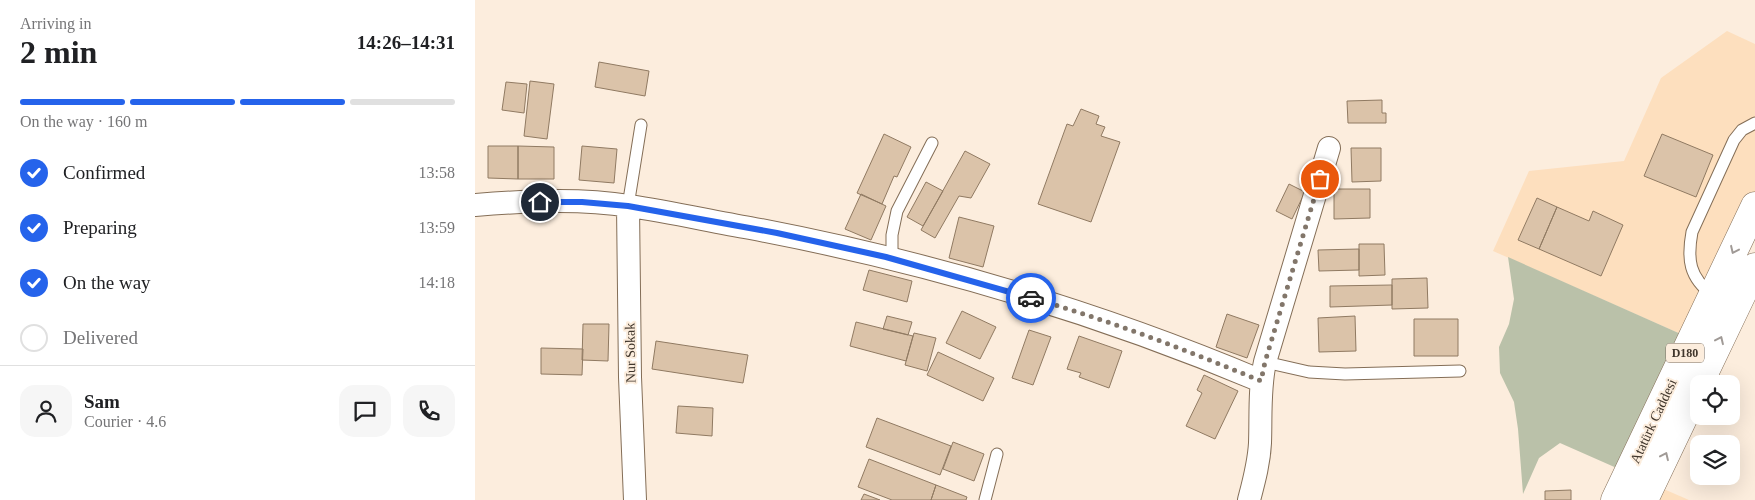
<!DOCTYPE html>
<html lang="en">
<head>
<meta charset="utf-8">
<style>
  body { margin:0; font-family:"Times New Roman",serif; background:#f6f6f6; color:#202124; height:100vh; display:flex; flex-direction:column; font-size:19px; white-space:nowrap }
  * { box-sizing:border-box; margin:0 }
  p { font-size:16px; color:#757577 }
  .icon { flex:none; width:28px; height:28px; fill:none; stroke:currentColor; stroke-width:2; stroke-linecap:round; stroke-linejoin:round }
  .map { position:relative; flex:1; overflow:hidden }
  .side { display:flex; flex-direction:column; background:#fff; width:475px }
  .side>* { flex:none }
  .fabs { position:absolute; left:1215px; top:375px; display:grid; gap:10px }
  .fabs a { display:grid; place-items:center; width:50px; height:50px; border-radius:10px; background:#fff; box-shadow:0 5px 20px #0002; font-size:25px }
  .pin { position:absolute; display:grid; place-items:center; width:42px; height:42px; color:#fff; margin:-21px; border:2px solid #fff; border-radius:50%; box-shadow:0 1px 5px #0007 }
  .courier { position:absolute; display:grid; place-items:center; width:50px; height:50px; margin:-25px; border:4px solid #2563eb; border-radius:50%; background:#fff; color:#222; box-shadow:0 1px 6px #0007 }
  .head em { font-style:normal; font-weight:700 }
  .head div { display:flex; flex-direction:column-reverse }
  .head { display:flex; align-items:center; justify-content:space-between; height:85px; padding:0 20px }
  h1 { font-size:32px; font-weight:700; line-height:38px }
  .bar { display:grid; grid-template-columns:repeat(4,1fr); gap:8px 5px; align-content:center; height:60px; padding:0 20px }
  .bar i { height:6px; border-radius:4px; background:#e0e0e0 }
  .bar .on { background:#2563eb }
  .bar p { grid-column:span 4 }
  .line { display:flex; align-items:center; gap:12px; padding:0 20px; border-top:1px solid #e0e0e0 }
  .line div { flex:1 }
  .round { display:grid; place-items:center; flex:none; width:52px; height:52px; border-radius:15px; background:#f6f6f6 }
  ol { padding:0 20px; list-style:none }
  li { display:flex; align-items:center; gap:15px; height:55px }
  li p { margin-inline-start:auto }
  li .icon { padding:5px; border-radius:50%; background:#2563eb; color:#fff; stroke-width:4 }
  li:last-child { color:#757577 }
  li i { width:28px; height:28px; border:2px solid #e0e0e0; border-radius:50% }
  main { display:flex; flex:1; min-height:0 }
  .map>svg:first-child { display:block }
</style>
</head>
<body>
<main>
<section class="side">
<div class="head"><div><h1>2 min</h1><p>Arriving in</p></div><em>14:26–14:31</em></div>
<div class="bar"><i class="on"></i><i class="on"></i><i class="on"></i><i></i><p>On the way · 160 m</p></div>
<ol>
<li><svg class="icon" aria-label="check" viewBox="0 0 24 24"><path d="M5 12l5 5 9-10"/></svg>Confirmed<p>13:58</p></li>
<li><svg class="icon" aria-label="check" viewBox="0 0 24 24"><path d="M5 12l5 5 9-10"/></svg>Preparing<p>13:59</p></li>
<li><svg class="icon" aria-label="check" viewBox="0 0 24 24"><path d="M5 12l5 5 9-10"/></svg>On the way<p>14:18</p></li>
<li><i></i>Delivered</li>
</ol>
<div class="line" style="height:90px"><a class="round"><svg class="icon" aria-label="person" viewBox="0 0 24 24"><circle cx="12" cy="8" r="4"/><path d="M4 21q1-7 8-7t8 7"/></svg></a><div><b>Sam</b><p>Courier · 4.6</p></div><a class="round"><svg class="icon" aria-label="chat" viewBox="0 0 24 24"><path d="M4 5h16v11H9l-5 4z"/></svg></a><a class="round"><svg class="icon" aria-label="phone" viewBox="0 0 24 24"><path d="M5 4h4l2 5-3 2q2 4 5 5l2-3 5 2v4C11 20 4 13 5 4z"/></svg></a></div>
</section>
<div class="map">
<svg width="1280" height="500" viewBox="0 0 1280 500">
  <rect width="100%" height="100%" fill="#fceddd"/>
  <path fill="#fddfbe" d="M1252,31L1280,44V206L1217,339L1018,251L1054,171L1149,161L1186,78Z
    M1177,484L1214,500H1169Z"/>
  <path fill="#bac1a9" d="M1033,257L1217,339L1153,473L1085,443L1064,458L1048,494L1043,429L1039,402L1025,373L1024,347L1034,324L1039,299Z"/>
  <path fill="#dbc3a9" stroke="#907a62" d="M124,62L174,71L170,96L120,87Z
    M55,81L79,84L72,139L49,136Z
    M31,82L52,84L49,113L27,110Z
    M907,100V113H911V123H873L872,101Z
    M606,109L624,116L621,124L630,127L626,136L645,142L616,222L563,204L592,124L598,126Z
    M409,134L436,147L422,177L419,176L407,204L382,193Z
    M1187,134L1238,155L1221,197L1169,176Z
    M13,146H43V179L13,178Z
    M43,146L79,147V179H43Z
    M107,146L142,149L139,183L104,180Z
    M876,148H906V181L877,182Z
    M490,151L515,164L496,198L484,196L460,238L446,230Z
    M451,182L468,191L448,226L432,217Z
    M814,184L830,192L817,219L801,211Z
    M859,189H895V218L859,219Z
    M386,194L411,206L396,240L370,229Z
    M1062,198L1082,207L1064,249L1043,240Z
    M1082,207L1114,221L1118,211L1148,225L1126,276L1064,249Z
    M484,217L519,226L508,267L474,258Z
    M884,244H909L910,275L884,276Z
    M884,249V270L844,271L843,250Z
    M394,270L437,281L432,302L388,290Z
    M952,278L953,308L917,309V279Z
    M917,285V305L855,307V286Z
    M487,311L521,327L505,359L471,343Z
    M752,314L784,325L772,358L741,347Z
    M412,316L437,322L433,335L408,329Z
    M880,316L881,351L844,352L843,318Z
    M939,319H983V356H939Z
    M381,322L438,336L431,361L375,346Z
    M108,324H134L133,361L107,360Z
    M554,330L576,337L558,385L537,378Z
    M439,333L461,338L452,371L430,365Z
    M604,336L647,351L634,388L604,377L606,373L592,369Z
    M181,341L273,355L268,383L177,369Z
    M66,348L108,349L107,375L66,374Z
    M463,352L519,378L508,401L452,375Z
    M729,375L763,391L740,439L711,426L727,393L722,390Z
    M203,406L238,408L237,436L201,433Z
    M402,418L476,446L465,475L391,447Z
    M478,442L509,454L499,481L468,469Z
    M394,459L461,485L456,500H417L383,487Z
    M461,485L492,497L491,500H456Z
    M1096,490V500H1070V491Z
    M389,494L405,500H386Z"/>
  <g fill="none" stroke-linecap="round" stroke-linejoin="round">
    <g stroke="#846e57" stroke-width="13">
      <path id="lane" d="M153,206L166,125
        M417,258V235L422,211L457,143
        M1238,295C1214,278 1212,259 1217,232L1259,140L1267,130L1280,123
        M790,362L834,372L870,374L985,371
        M510,500L522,454"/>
    </g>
    <g stroke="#846e57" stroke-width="24">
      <path id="street" d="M0,205C51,201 104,198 155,206C195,212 235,221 275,228C450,261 622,312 786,381
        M153,206L155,377L160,500
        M774,500C779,481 784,463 785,443C786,416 784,389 790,362L854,148"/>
    </g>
    <g stroke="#846e57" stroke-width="29">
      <path id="highway" d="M1224,384L1280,267
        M1140,500L1280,206
        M1169,500L1224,385"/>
    </g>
    <use href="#lane" stroke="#fff" stroke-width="11"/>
    <use href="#street" stroke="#fff" stroke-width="22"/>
    <use href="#highway" stroke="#fff" stroke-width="28"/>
  </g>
  <defs><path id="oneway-chevron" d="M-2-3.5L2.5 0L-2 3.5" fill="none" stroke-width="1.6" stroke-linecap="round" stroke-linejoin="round" transform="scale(1.25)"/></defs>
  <g stroke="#a09a96">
    <use href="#oneway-chevron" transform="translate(1259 250) rotate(115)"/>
    <use href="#oneway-chevron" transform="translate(1245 340) rotate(-65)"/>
    <use href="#oneway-chevron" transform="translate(1190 456) rotate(-65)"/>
  </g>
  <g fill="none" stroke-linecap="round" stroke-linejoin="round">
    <path stroke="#82766a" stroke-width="5" stroke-dasharray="0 9" d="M556,298C634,320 711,350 786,381L790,362L845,179"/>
    <path stroke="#2563eb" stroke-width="6" d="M65,202H107L153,206L302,233L411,257L556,298"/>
  </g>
  <g text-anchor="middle" stroke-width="4" stroke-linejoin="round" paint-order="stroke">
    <rect fill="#fceddd" stroke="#786d61" stroke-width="1" x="1191" y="343.5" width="38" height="19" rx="4"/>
    <g font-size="12" font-weight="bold" fill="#40362c">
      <text x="1210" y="357">D180</text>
    </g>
    <g font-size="14" fill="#40362c" stroke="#fceddd">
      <text transform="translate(155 353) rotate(-91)" y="5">Nur Sokak</text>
      <text transform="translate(1178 421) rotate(-65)" y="5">Atatürk Caddesi</text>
    </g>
  </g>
</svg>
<div class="fabs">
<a><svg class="icon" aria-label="locate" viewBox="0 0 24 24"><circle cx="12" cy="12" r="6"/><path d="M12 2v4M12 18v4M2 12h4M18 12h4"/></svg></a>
<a><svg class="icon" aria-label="layers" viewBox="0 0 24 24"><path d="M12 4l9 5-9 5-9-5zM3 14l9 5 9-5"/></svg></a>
</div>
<div class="pin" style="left:845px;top:179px;background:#ea580c"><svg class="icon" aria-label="bag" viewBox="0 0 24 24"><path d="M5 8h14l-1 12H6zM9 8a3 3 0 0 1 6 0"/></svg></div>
<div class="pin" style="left:65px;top:202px;background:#1f2937"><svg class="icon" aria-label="home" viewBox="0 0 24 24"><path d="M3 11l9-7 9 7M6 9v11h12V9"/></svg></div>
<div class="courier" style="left:556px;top:298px"><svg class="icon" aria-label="car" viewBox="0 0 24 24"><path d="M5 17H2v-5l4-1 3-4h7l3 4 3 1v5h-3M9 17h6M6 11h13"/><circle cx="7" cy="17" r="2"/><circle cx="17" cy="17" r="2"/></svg></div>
</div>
</main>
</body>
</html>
